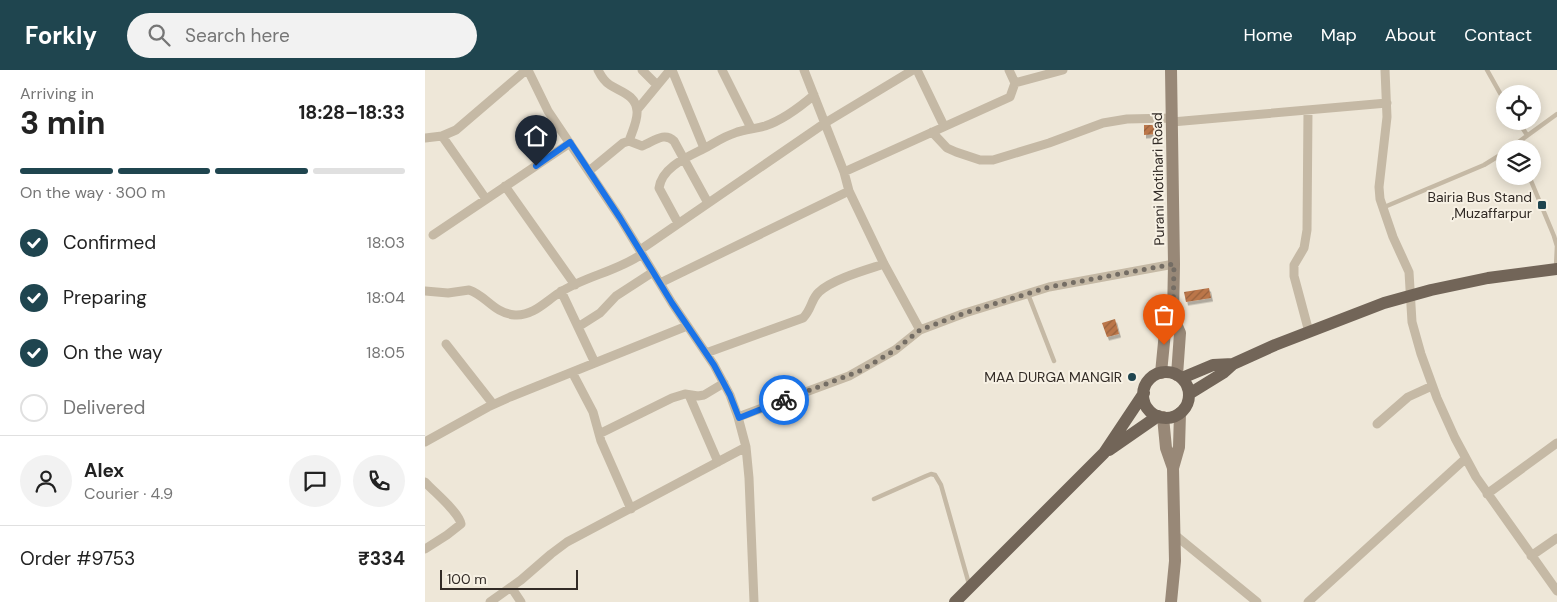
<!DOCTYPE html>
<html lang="en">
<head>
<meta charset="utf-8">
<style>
  body { margin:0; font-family:"DM Sans",sans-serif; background:#f2f2f2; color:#222; height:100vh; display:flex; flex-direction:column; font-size:19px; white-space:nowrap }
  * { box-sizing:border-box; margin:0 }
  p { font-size:16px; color:#767676 }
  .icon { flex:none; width:28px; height:28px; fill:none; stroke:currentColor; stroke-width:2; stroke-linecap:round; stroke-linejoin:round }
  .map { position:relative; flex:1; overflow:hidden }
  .details { display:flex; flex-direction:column; background:#fff; width:425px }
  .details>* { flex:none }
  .controls { position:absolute; left:1071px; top:15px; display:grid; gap:10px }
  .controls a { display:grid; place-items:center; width:45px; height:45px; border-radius:50%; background:#fff; box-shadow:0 2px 12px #0003; font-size:25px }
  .scale { position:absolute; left:15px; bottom:12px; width:138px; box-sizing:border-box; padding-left:5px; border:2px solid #322b26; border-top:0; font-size:14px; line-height:18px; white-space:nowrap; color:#322b26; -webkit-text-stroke:4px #f7f1e4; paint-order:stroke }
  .pin { position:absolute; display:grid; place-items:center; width:42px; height:42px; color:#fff; margin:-51px -21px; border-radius:50% 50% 50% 0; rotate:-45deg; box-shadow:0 0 5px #0007 }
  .pin .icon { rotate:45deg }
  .courier { position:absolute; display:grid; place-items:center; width:50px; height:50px; margin:-25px; border:4px solid #1a73e8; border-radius:50%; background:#fff; color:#222; box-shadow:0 1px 6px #0007 }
  .headline em { font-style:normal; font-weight:700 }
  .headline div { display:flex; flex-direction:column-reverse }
  .headline { display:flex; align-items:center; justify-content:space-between; height:85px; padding:0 20px }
  h1 { font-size:32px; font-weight:700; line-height:38px }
  .bar { display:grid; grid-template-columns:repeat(4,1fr); gap:8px 5px; align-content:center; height:60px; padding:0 20px }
  .bar i { height:6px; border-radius:4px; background:#e0e0e0 }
  .bar .active { background:#1f454f }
  .bar p { grid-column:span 4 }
  .line { display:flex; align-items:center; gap:12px; padding:0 20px; border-top:1px solid #e0e0e0 }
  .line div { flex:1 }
  .round { display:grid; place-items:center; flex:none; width:52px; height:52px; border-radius:26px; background:#f2f2f2 }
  ol { padding:0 20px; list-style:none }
  li { display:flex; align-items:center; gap:15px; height:55px }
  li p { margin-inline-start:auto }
  li .icon { padding:5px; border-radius:50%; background:#1f454f; color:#fff; stroke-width:4 }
  li:last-child { color:#767676 }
  li i { width:28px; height:28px; border:2px solid #e0e0e0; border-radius:50% }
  header { display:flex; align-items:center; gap:30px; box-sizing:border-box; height:70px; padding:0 25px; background:#1f454f; color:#fff }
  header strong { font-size:24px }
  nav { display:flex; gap:28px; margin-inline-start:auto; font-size:18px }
  .search { width:350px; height:45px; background:#f2f2f2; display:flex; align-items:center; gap:12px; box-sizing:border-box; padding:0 18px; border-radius:28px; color:#767676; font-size:19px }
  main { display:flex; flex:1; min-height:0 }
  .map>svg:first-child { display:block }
</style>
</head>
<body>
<header>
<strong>Forkly</strong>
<div class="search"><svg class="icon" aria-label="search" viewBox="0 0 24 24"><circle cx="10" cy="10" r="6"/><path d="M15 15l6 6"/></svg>Search here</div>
<nav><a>Home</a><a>Map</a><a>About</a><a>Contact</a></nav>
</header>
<main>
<section class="details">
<div class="headline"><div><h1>3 min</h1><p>Arriving in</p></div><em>18:28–18:33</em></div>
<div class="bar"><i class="active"></i><i class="active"></i><i class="active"></i><i></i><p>On the way · 300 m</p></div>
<ol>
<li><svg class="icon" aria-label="check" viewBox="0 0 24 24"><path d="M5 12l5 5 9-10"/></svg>Confirmed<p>18:03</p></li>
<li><svg class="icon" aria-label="check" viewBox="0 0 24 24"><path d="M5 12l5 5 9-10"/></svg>Preparing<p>18:04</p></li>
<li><svg class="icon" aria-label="check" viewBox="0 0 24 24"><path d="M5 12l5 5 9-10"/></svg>On the way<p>18:05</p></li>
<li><i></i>Delivered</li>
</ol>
<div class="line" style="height:90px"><a class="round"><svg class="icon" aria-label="person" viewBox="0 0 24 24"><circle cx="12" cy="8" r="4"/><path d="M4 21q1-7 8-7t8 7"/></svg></a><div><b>Alex</b><p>Courier · 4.9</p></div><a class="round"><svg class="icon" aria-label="chat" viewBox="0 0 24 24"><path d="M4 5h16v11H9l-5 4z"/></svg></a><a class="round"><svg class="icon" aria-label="phone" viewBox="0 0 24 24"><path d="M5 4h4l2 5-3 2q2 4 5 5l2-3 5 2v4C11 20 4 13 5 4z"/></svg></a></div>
<div class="line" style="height:65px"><div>Order #9753</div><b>₹334</b></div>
</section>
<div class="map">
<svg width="1132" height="532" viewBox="0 0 1132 532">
  <defs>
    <pattern id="building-hatch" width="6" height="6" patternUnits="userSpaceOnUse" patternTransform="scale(1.25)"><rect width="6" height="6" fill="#bb7649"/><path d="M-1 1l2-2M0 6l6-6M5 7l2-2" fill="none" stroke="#99613d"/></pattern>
    <filter id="shadow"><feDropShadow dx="2" dy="3.5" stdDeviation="0" flood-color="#0004"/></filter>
  </defs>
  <rect width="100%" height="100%" fill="#eee7d8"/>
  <path fill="url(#building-hatch)" filter="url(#shadow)" d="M719,55H732V64L719,65Z
    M784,218L786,228L761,232L759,222Z
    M690,249L694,264L682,267L677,253Z"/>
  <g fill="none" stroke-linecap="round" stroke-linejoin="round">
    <path stroke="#c5b9a5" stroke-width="4.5" d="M1062,0L1080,32
      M1093,51L1102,65
      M1084,79L1132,44
      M1104,106L1129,166L1132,176L1131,197
      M957,138L1059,95L1080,82
      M603,224L629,291
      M449,429L501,406L506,404L510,405L516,415L544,514"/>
    <path stroke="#c5b9a5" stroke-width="9" d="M103,0L123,41L195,148L247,233L289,295L305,325L313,347L321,377L324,408L329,532
      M173,0C176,6 180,12 185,15C196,22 211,25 212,41C213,50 207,62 204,71
      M217,0L232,15
      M247,0L279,78
      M297,0L326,58
      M379,0L419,102L424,121L459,194L495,260
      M492,0L519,56
      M960,0L962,47L954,117L955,129L968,167L984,202L987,252L996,284L1012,328L1030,368L1051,407L1132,521
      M590,13L638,0
      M212,40L245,0
      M883,40L882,160L879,178L869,195V206L884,262
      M747,52L962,33
      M507,62L522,78L531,82L555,90H568L624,73L678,53L702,49L747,48
      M17,66L61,129
      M0,68L17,66L31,60L101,0
      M164,101L198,73L204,71L217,76C228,72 239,61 249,71L283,133
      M419,102L585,27L590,13L584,0
      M80,116L150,215
      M253,153L234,118C237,96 265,86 282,77C291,72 300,66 310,63C319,59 330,59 340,56C358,50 375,37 389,25
      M8,165L145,73
      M215,180L400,53L488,0
      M235,213L424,121
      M0,221L23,223L44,220C62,226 68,243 90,245C108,246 120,232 134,223C160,206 191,202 217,184
      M136,221L170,293
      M153,257L175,243L191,226L228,202
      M21,274L68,334
      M281,283L378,248C387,239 386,229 394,222C408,209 441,200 459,194
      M147,302L168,342L176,371L206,439
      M264,325L293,392
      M313,347L424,306L470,280L495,260L540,243L624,217L749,194
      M952,354L983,327L1007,316
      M174,364L247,328L260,324L273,326L279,325L299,313
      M0,372L63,337L85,327L262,256
      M0,412C9,422 34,442 36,454L22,465L0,479
      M1062,424L1132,373
      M750,465L832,532
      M1106,486L1132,468
      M86,517L96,532
      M65,532L96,510L126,484L142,472L321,377
      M883,532L1040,389"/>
    <path stroke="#988877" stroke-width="12" d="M746,0L749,194L748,247L755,263L752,305
      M736,303L740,262L748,247
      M738,347L741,378L748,398
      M746,532L750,491L748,398L754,377L755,343"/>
    <path stroke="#726558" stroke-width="12" d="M718 325a23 23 0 1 1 46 0a23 23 0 1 1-46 0Z
      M757,308L788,295L808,294
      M764,324L798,303L808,294L850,275L959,233L1006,220L1063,208L1132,199
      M684,380L733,346
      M530,532L679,383L719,323"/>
  </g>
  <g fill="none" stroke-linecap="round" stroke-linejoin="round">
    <path stroke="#746d64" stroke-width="5" stroke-dasharray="0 9" d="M359,330L435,301L470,280L495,260L540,243L624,217L749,194L748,247L740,262L739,275"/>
    <path stroke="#1a73e8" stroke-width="6" d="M111,96L145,72L195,148L247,233L289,295L305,325L314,348L359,330"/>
  </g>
  <g fill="#1f454f" stroke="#f7f1e4" stroke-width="2">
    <rect x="1112" y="130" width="10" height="10" rx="2.5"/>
    <circle cx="707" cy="307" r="5"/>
  </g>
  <g text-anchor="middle" stroke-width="4" stroke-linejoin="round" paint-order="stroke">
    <g font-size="14" fill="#322b26" stroke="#f7f1e4">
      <text transform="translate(733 109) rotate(-91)" y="5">Purani Motihari Road</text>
    </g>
    <g font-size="14" fill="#322b26" stroke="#f7f1e4" text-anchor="end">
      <text x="1107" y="132">Bairia Bus Stand<tspan x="1107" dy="16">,Muzaffarpur</tspan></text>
      <text x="697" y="312">MAA DURGA MANGIR</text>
    </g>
  </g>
</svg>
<div class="controls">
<a><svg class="icon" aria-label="locate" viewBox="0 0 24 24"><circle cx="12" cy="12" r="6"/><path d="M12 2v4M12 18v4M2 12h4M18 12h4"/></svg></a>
<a><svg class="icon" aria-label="layers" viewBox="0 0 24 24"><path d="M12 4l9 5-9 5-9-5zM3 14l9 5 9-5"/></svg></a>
</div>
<div class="scale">100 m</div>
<div class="pin" style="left:739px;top:275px;background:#ea580c"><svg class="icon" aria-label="bag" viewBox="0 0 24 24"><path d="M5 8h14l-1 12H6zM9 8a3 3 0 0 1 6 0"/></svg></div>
<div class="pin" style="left:111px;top:96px;background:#1f2937"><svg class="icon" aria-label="home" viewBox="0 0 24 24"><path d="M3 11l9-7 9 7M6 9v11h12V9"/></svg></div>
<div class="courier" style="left:359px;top:330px"><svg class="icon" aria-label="bike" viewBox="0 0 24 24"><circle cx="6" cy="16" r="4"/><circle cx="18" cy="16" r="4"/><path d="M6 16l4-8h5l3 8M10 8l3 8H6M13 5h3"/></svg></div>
</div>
</main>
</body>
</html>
